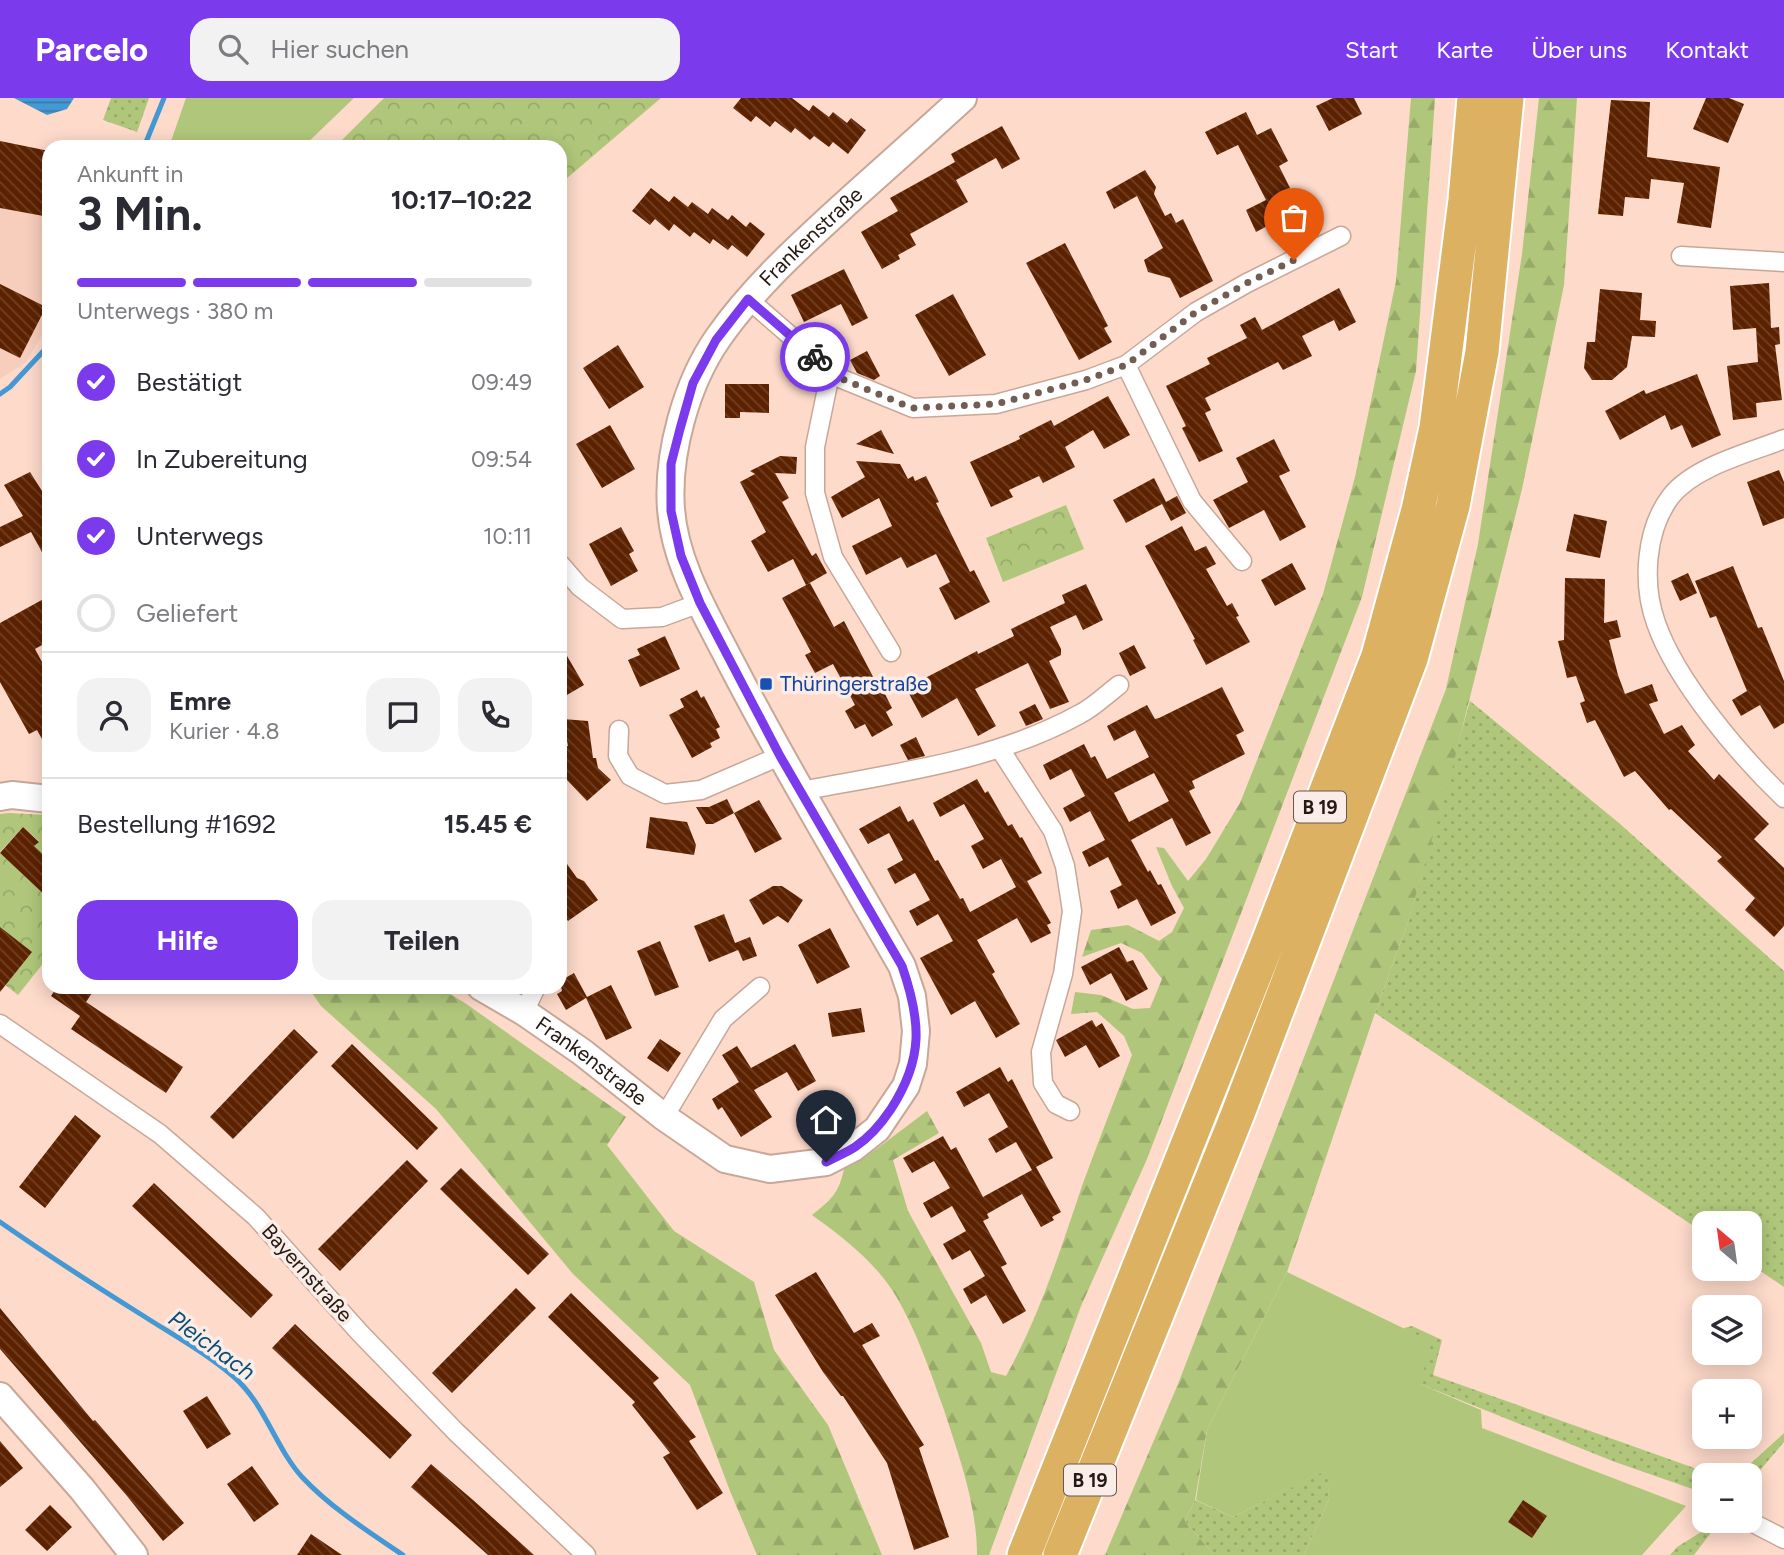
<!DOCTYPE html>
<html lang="de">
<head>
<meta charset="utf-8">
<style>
  body { margin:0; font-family:Figtree,sans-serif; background:#f2f2f3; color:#2b2b33; height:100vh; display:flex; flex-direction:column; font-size:26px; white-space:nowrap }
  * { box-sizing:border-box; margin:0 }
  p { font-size:23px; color:#7c7c81 }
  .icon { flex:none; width:38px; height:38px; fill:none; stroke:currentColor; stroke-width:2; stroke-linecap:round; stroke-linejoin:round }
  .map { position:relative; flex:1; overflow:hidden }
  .side { position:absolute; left:42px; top:42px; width:525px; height:854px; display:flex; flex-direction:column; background:#fff; border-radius:21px; box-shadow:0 4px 18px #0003 }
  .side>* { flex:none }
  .needle { width:46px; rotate:331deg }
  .fabs { position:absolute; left:1692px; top:1113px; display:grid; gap:14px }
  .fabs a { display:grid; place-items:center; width:70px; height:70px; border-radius:14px; background:#fff; box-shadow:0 4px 18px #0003; font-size:35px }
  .pin { position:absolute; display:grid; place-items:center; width:60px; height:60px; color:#fff; margin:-72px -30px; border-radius:50% 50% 50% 0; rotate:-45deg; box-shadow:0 0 7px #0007 }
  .pin .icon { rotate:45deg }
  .courier { position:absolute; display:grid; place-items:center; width:70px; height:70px; margin:-35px; border:5px solid #7c3aed; border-radius:50%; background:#fff; color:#222; box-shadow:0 2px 9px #0007 }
  .headline em { font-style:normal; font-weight:700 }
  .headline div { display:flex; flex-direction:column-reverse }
  .headline { display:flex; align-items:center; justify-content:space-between; height:119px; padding:0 35px }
  h1 { font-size:46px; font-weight:700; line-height:52px }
  .bar { display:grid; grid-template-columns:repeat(4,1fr); gap:10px 7px; align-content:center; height:84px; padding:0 35px }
  .bar i { height:9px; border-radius:5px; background:#e1e1e2 }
  .bar .active { background:#7c3aed }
  .bar p { grid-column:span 4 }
  .line { display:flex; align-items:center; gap:18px; padding:0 35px; border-top:2px solid #e1e1e2 }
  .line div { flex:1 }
  .round { display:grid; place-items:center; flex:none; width:74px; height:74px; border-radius:21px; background:#f2f2f3 }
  ol { padding:0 35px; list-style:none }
  li { display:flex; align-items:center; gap:21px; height:77px }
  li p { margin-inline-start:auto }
  li .icon { padding:7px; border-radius:50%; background:#7c3aed; color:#fff; stroke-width:4 }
  li:last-child { color:#7c7c81 }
  li i { width:38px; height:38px; border:4px solid #e1e1e2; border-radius:50% }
  .cta { display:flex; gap:14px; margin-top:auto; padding:14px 35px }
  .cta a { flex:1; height:80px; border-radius:21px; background:#7c3aed; color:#fff; font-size:28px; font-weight:700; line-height:80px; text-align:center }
  .cta a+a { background:#f2f2f3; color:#2b2b33 }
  header { display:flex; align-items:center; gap:42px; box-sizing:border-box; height:98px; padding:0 35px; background:#7c3aed; color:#fff }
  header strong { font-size:33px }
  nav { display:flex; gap:38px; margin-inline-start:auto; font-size:24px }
  .search { width:490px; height:63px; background:#f2f2f3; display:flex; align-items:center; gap:18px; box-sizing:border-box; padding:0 24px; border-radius:21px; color:#7c7c81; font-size:26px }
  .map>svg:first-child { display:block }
</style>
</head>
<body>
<header>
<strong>Parcelo</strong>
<div class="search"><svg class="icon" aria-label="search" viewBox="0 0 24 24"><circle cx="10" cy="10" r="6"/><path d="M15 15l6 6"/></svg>Hier suchen</div>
<nav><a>Start</a><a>Karte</a><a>Über uns</a><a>Kontakt</a></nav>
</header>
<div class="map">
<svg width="1784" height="1457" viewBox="0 0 1784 1457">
  <defs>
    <pattern id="grass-dots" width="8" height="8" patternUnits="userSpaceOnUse" patternTransform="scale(1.75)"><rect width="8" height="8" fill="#b0c77b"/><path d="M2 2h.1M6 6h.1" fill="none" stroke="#97aa69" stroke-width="1.8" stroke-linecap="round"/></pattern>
    <pattern id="forest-firs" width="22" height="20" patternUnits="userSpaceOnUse" patternTransform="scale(1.75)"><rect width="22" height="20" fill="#b0c77b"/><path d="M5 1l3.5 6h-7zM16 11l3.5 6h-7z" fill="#97aa69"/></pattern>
    <pattern id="park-crowns" width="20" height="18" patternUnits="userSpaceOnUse" patternTransform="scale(1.75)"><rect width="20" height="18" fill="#b0c77b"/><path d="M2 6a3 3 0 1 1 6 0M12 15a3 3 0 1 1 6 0" fill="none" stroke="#97aa69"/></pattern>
    <pattern id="water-rules" width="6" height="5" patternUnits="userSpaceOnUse" patternTransform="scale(1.75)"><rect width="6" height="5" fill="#4498d3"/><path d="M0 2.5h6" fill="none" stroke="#397baa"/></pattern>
    <pattern id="building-back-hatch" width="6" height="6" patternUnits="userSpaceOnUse" patternTransform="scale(1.75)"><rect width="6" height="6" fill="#5c2200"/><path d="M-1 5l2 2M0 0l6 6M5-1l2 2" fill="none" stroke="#704025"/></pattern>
  </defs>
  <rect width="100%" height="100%" fill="#fddaca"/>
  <path fill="#f7cdbb" d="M0,43L49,53V225L26,264L0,281Z"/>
  <path fill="url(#grass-dots)" d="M111,0H149L137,34L103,22Z
    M1470,603L1619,725L1784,873V1189L1750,1166V1125H1704V1135L1375,915L1408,824Z
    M1412,1228L1442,1242L1433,1277L1714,1377H1704V1395L1615,1364L1420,1286L1404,1230Z
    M1784,1335V1344L1750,1384V1377H1738Z
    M1328,1371L1329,1401L1304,1457H1214L1185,1423L1195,1402L1233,1419Z
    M1714,1426L1716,1428L1694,1457H1670L1677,1449Z"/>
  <path fill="url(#forest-firs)" d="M1411,0H1435L1416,273L1362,499L1147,1061L1081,1208L989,1457H977C977,1407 959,1358 944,1312C930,1273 917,1234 896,1198C876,1165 844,1140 812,1117C831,1102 839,1095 844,1071L875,1052L927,1013L939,1035L893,1062L908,1113L981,1245L991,1274L1006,1278C1040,1217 1060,1153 1082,1088C1098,1044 1115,1001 1132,957L1124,938L1097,914L1071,916L1075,894L1101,897L1133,911L1150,910L1162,881L1142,855L1121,845L1082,859L1091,832L1128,827L1159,843L1172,834L1184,810L1172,788L1156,749L1164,750L1188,783L1206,761L1240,705L1323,496L1355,379L1396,183Z
    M1539,0H1577L1564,187L1522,391L1450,679L1408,824L1375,915L1287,1174L1207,1332L1195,1402L1185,1423L1214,1457H1105L1178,1286L1446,591L1478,446L1522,156Z
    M308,889H438L465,905L626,1019L607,1047L674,1133L754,1184L774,1252L828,1327L882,1457H757L730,1393L690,1287L573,1176L436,1011L321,908Z"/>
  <path fill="url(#park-crowns)" d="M384,0H661L560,86V49H335Z
    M1066,407L1084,451L1003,484L986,440Z
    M9,715L49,717V762L34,748L39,743L23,729L0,754V716Z
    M0,755L49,801V858L18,897L0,883Z"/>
  <path fill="#b0c77b" d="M186,0H354L303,49H169Z
    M1287,1174L1432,1244L1420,1286L1481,1312L1482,1330L1686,1408L1642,1457H1304L1329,1401L1327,1372L1233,1419L1196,1402L1207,1332Z"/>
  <path fill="url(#water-rules)" d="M14,0H74L67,11L47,17Z"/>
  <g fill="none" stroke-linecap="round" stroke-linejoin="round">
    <path stroke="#4498d3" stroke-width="5" d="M144,49L164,0
      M0,296L10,289L49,247
      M0,1124C46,1156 94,1187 142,1217C173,1237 206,1255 234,1279C265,1306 275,1349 302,1379C331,1410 369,1434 403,1457"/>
  </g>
  <path fill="url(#building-back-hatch)" fill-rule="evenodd" d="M741,0H792L809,13L813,7L829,19L833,14L847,25L851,20L866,32L848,56L833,44L829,49L814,38L810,42L795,30L791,35L775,23L770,29L756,18L751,24L733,10Z
    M1333,0H1354L1362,16L1329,33L1316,8Z
    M1706,0H1729L1744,6L1728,45L1693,31Z
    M1611,2L1650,4L1647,59L1720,69L1711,130L1677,125L1684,85L1651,81L1649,101L1625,99L1623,118L1598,116Z
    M1246,14L1257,37L1271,30L1288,63L1279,68L1290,90L1281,94L1292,115L1256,134L1246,112L1266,102L1238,47L1217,57L1205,34Z
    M1002,28L1020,61L1002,71L996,60L956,82L968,104L910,136L916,147L898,157L900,161L882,171L861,134L898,113L890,100L955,64L951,56Z
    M0,43L49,53V119L0,110Z
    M1145,72L1156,89L1154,96L1165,118L1171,115L1176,125L1183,121L1213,183L1180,200L1170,180L1148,174L1144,162L1163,150L1137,98L1114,111L1106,94Z
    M651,90L669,104L674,98L688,109L692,104L708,116L712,110L728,122L732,117L746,129L750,124L765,136L747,159L732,147L728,152L713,141L710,146L694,134L690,139L674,126L669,133L655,121L650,127L632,113Z
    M1065,145L1108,228L1104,230L1112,244L1079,262L1026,165Z
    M844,171L868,220L852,228L841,206L804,224L791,197Z
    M1769,185L1771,230L1779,229L1780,246L1775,247L1782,302L1756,305L1757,319L1733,322L1727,268L1758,264L1756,230L1733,232L1730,188Z
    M0,186L46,209L20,260L0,250Z
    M1339,190L1356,224L1339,233L1334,222L1302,238L1312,258L1283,272L1278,264L1205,300L1211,312L1205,315L1223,353L1199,364L1182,330L1186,328L1166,288L1210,266L1207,260L1247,240L1240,227L1255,219L1262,232Z
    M1600,191L1642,195L1640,222L1656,223L1655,239L1632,238L1627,269L1612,282H1592L1584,270L1587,244H1595Z
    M953,196L986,257L949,278L915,217Z
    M618,247L644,289L609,311L583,270Z
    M867,253L880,278L874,282L857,275L850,262Z
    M1697,276L1721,337L1692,350L1682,327L1671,332L1665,317L1620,342L1605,313L1644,292L1646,296Z
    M725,286H769V315L740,314V320H725Z
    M1108,298L1130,337L1104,351L1093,332L1065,349L1075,369L1043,385L1039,378L1009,392L1013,399L991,409L970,364L1020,341L1019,338L1051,322L1054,328Z
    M610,327L635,371L602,390L576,346Z
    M881,332L894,356L856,346Z
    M1274,341L1290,373L1279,378L1306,429L1280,443L1264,412L1229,430L1213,402L1248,384L1236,360Z
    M780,358L797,359L796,376L775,375L789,400L782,404L812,458L816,455L827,475L806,487L793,461L768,474L751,443L766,434L740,384L755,376L750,373Z
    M856,363L900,366L908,381L913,378L915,383L926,378L939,404L936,405L970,474L974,472L990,504L955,522L939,490L950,484L936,456L907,470L901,459L866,477L852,448L892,428L879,400L842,420L831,399L865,379Z
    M1779,372L1784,384V420L1763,428L1747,384Z
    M30,374L49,404V467L31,434L0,449V429L23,418L4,387Z
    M1154,380L1166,404L1177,398L1186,415L1171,423L1162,406L1126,425L1113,402Z
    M1574,416L1607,423L1600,460L1566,453Z
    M1182,428L1195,453L1206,448L1216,466L1206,471L1227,508L1232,505L1239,518L1236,519L1250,544L1206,567L1193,542L1195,541L1145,448Z
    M621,429L634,453L629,456L638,473L611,488L589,446Z
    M1292,465L1306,491L1275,508L1261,482Z
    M1733,468L1758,530L1762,529L1784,583V625L1774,631L1760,607L1741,618L1732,602L1747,593L1716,518L1710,520L1695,483Z
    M1688,475L1697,495L1680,503L1671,483Z
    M1565,480L1605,481L1604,525L1617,522L1621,539L1609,542L1618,577L1625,596L1652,586L1658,603L1649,606L1664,636L1682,627L1695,647L1688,653L1714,682L1719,676L1769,726L1754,741L1784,770V828L1774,839L1745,812L1755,800L1717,763L1722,759L1671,711L1669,712L1635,673L1624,679L1595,622L1587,625L1580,605L1585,603L1576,578L1567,580L1558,543L1564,542Z
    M810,485L834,529L844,523L881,594L883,592L892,610L886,614L893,627L872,639L865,626L855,631L845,613L855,607L833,566L815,575L805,557L811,554L782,500Z
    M1086,486L1103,522L1083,532L1076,517L1050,529L1061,551V557L1049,563L1069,604L1050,611L1028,565L975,591L996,628L978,638L957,600L922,620L906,590L977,553L978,556L1014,538L1011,531L1065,505L1062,497Z
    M49,498V543L35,551L49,577V654L37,632L29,636L0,584V525Z
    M665,538L680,571L640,589L628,562L640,557L637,551Z
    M560,546L584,587L560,601Z
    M1134,547L1146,570L1130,578L1119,555Z
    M1222,589L1244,633L1236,637L1245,656L1192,683L1195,690L1189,693L1211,735L1186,748L1172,720L1131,742L1148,774L1150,772L1158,787L1161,786L1176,815L1151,828L1137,801L1118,811L1110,793L1122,787L1108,759L1089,769L1082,754L1105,742L1090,713L1070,724L1063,710L1085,698L1071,671L1050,682L1043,667L1084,646L1091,660L1095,658L1107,681L1149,659L1135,632L1114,643L1107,628L1147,607L1155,621L1159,620ZM1154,675L1169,703L1129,724L1114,695Z
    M697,592L701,600L704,598L720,629L716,631L720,640L710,645L712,649L692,660L669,617L684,609L680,601Z
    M1035,606L1043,621L1026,628L1019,614Z
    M563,621L588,623L593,660H596L598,670L611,682L587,703L566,681L560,682V650L568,648Z
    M916,639L925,658L908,662L900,647Z
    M977,681L985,695L988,693L1008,728L1012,726L1020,740L1022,739L1042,775L1016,789L1001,761L983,771L971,748L984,741L964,706L940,719L933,705Z
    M727,701L734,715L713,726H706L696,709H709Z
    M759,702L782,741L755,755L734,715Z
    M900,708L908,724L913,721L935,763L938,762L960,801L963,800L970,814L1027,783L1051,825L1047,827L1051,835L1031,845L1017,820L977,842L995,874L992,876L1020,926L996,940L975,903L951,917L920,860L953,843L938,816L917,828L909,813L930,802L915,775L895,786L887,771L903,762L889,735L868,746L859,731Z
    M650,719L687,724L696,747L694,757L646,750Z
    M23,729L39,744L34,748L49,762V801L0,755Z
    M560,756L577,780L584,783L598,802L568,823L560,812Z
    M773,788H782L803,802L788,825L778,818L763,827L749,802Z
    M724,816L735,845L750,839L757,858L743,863L738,852L709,864L694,828Z
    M0,829L32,854L0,894Z
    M830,830L850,869L817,886L798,847Z
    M660,843L679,889L655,898L637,853Z
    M1119,849L1127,864L1133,862L1148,891L1126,903L1111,875L1090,887L1081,869Z
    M574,875L587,899L611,887L632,930L606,942L586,900L566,912L557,896L562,893L560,883Z
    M57,889H96L86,904L183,969L166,995L71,931L80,918L51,898Z
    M861,910L865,934L832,939L828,915Z
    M1092,922L1096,929L1102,925L1120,958L1099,970L1086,947L1065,959L1056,942Z
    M294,931L318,954L233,1041L210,1019Z
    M660,941L681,955L668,974L647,960Z
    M352,946L438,1030L417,1052L331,968Z
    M795,946L816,983L798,993L787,974L754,992L772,1019L741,1039L722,1009L718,1012L712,1001L739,984L722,957L737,948L751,970Z
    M1000,969L1008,984L1012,981L1053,1060L1036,1069L1061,1114L1052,1119L1054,1122L1041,1129L1022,1096L987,1116L989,1120L983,1123L1007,1166L1001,1169L1026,1213L1003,1226L986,1197L971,1206L963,1191L985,1178L970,1152L952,1162L943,1146L966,1133L952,1108L931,1120L923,1105L950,1090L934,1063L912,1075L903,1060L943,1038L951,1052L956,1049L983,1099L1032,1072L1016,1044L996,1055L988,1041L1008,1029L989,995L964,1009L956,994Z
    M75,1017L101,1038L45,1110L19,1089Z
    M407,1062L428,1083L340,1173L318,1151Z
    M461,1070L549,1156L528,1177L440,1091Z
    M154,1085L273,1197L251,1220L132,1108Z
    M816,1174L854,1235L872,1225L880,1238L862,1247L924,1347L919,1350L949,1439L914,1452L887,1365L843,1298H841L823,1274L775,1197Z
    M516,1190L536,1210L452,1295L432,1275Z
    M571,1195L659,1280L653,1285L696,1339L689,1343L723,1395L697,1412L663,1359L670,1355L632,1307L635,1304L548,1219Z
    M0,1210L93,1323L95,1322L184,1425L163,1443L127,1398L0,1251Z
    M295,1226L412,1337L390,1361L272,1250Z
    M207,1298L231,1336L207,1351L183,1313Z
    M0,1343L23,1370L0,1389Z
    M431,1366L473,1402L534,1457H488L452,1425L411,1389Z
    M252,1368L279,1406L254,1424L227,1386Z
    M1523,1402L1547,1418L1532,1440L1508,1424Z
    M50,1407L72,1429L47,1453L25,1432Z
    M311,1436L342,1457H297Z"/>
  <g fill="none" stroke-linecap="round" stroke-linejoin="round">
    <g stroke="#c8a798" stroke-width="21">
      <path id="street" d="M1681,158L1784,164
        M748,201L816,260L830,276L815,349V395L833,459L891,554
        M1126,267L1196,214L1247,185L1341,138
        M830,276L913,310L996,306L1086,282L1126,267L1192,403L1242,463
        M1784,341C1749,355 1695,368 1671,398C1645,432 1642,486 1656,525C1676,583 1740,658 1784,700
        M560,466L580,489L622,521L662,519L700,505
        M619,632L618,658L630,678L665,696L701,692L780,658
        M1000,651L1053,733L1065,768L1072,813L1063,876L1041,954L1043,985L1056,1006L1070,1013
        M801,693C895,675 995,663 1080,616C1094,609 1107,596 1119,587
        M524,914L536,889
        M0,926L160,1036L256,1119L360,1235L456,1334L586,1457
        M664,1019L723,921L760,889
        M1749,1423L1784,1441"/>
    </g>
    <g stroke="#c8a798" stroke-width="30">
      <g id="secondary">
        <path d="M0,699L12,697L49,701"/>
        <path id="s1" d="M481,889L524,914L582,954L664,1019L725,1061L770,1071L826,1064L853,1050L877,1031L906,988L913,966L916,933L912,898L902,868C844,767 784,667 730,563C706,516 675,466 671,411C667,356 686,286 718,240C755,187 805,143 853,99C890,66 927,33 963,0"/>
        <path d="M0,1298L82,1391L134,1457"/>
      </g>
    </g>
    <g stroke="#fff" stroke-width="37">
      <path id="highway" d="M1024,1457L1268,844L1378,558L1418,412L1436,330L1465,102L1474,0
        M1060,1457L1237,1018L1411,561L1453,408L1482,254L1507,0"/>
    </g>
    <use href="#street" stroke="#fff" stroke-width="18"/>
    <use href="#secondary" stroke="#fff" stroke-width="26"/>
    <use href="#highway" stroke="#ddb162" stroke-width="33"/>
  </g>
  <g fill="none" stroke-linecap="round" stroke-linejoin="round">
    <path stroke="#715d53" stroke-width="7" stroke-dasharray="0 12.6" d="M815,259L830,276L912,310L996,306L1086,282L1126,267L1196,214L1247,185L1294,162"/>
    <path stroke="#7c3aed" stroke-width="9" d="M815,259L748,201L716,242L693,285L680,331L671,366V413L681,458L700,505L780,658L902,868C921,923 924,960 891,1011C881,1026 870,1039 855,1049C846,1055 835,1059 826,1064"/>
  </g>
  <rect fill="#1a4fb4" stroke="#faece6" stroke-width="2.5" x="759" y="579" width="14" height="14" rx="3.5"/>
  <g text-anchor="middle" stroke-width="7" stroke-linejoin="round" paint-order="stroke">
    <g fill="#faece6" stroke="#655852" stroke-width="2">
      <rect x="1294" y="693.5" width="52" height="31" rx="5"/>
      <rect x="1064" y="1366.5" width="52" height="31" rx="5"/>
    </g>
    <g font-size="19" font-weight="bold" fill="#251913">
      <text x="1320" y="716">B 19</text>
      <text x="1090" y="1389">B 19</text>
    </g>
    <g font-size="21" fill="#251913" stroke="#faece6">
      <text dy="7" stroke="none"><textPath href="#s1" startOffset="1470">Frankenstraße</textPath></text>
      <text dy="7" stroke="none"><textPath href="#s1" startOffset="133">Frankenstraße</textPath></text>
      <text transform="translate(307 1175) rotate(48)" y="7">Bayernstraße</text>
    </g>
    <g font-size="21" fill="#164399" stroke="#faece6" text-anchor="start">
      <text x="780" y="593">Thüringerstraße</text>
    </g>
    <g font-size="23" font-style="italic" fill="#0b4d74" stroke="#faece6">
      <text transform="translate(212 1247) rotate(36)" y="8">Pleichach</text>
    </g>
  </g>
</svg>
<div class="fabs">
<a><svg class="needle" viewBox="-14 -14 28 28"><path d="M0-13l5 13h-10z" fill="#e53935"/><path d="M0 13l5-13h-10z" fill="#7c7c81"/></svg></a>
<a><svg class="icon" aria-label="layers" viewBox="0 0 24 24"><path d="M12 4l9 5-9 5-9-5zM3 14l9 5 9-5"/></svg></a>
<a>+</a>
<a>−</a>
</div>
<div class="pin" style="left:1294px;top:162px;background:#ea580c"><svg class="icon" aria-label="bag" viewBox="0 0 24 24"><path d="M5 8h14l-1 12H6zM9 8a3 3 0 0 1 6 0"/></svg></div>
<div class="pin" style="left:826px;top:1064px;background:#1f2937"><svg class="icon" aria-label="home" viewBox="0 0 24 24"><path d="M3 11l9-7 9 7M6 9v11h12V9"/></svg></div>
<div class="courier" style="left:815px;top:259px"><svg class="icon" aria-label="bike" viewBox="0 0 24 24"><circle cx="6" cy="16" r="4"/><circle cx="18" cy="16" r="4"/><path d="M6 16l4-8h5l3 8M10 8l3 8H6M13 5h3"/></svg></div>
<section class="side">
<div class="headline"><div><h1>3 Min.</h1><p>Ankunft in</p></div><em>10:17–10:22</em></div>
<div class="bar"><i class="active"></i><i class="active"></i><i class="active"></i><i></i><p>Unterwegs · 380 m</p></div>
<ol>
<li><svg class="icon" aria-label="check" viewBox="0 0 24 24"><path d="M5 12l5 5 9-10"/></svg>Bestätigt<p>09:49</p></li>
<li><svg class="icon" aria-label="check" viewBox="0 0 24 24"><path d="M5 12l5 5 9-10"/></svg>In Zubereitung<p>09:54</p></li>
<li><svg class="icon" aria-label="check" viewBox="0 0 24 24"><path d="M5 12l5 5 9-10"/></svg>Unterwegs<p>10:11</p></li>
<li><i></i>Geliefert</li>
</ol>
<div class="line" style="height:126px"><a class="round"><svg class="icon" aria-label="person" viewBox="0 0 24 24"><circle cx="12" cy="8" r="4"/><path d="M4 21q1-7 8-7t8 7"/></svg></a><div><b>Emre</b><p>Kurier · 4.8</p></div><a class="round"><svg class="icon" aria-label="chat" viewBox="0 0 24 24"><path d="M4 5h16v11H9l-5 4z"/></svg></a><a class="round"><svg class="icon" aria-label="phone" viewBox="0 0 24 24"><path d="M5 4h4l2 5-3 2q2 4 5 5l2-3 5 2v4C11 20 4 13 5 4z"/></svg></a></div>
<div class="line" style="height:91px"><div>Bestellung #1692</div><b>15.45 €</b></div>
<div class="cta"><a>Hilfe</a><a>Teilen</a></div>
</section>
</div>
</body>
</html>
